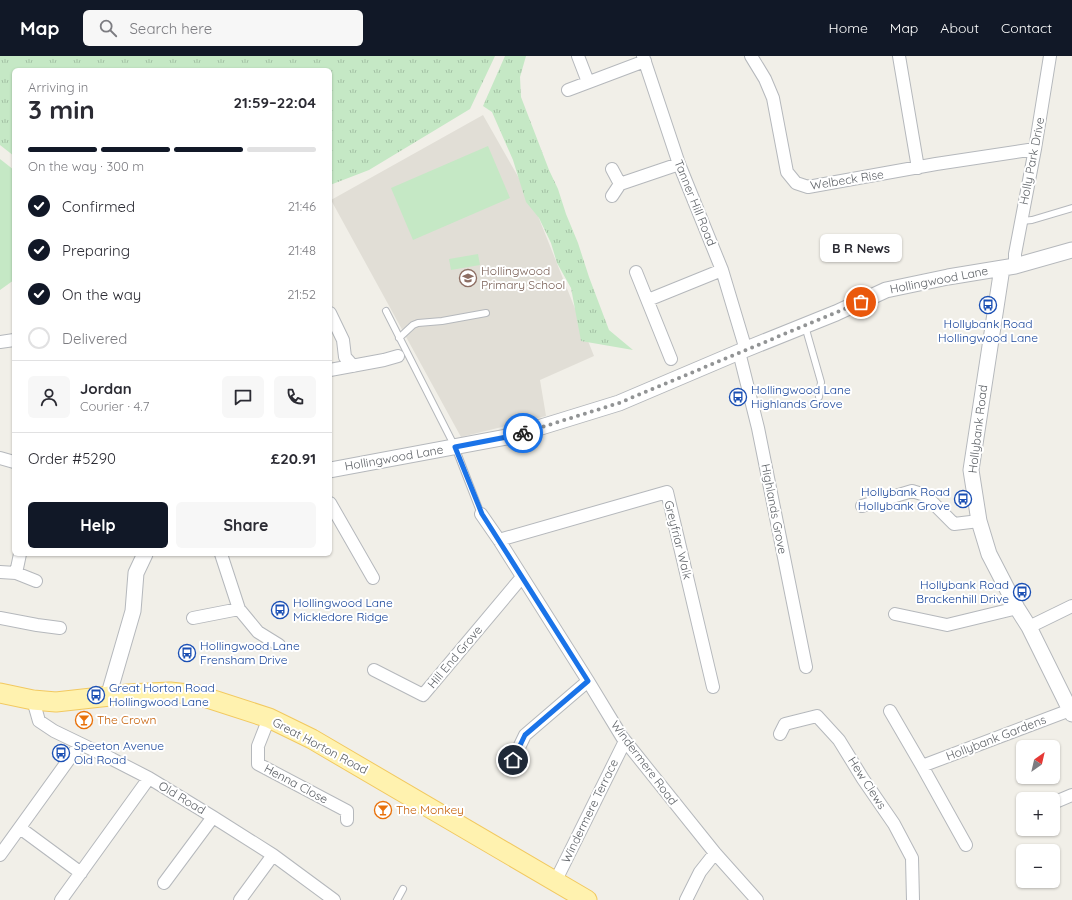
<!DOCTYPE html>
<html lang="en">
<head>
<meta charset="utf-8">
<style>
  body { margin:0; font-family:Quicksand,sans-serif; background:#f7f7f7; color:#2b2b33; height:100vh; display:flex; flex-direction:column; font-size:15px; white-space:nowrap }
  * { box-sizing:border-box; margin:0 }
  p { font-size:13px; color:#7c7c81 }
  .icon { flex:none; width:22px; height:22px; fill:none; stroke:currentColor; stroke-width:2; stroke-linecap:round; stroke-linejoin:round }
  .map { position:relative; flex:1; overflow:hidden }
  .side { position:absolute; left:12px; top:12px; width:320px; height:488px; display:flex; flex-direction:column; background:#fff; border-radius:6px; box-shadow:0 1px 3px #0004 }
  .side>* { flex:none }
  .needle { width:26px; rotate:34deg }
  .controls { position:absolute; left:1016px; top:684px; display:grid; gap:8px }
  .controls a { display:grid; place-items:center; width:44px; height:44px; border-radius:6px; background:#fff; box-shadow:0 1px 3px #0004; font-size:20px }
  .pin { position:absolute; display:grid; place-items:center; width:34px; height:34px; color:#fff; margin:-17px; border:2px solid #fff; border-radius:50%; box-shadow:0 1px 4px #0007 }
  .courier { position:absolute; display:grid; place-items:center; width:40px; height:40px; margin:-20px; border:3px solid #1a73e8; border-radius:50%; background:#fff; color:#222; box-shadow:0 1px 5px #0007 }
  .bubble { position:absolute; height:28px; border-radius:6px; background:#fff; box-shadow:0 1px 3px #0004; font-size:13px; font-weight:700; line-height:28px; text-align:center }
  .summary em { font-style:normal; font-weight:700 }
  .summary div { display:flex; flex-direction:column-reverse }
  .summary { display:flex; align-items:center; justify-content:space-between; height:68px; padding:0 16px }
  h1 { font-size:26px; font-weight:700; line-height:30px }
  .bar { display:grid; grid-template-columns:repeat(4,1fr); gap:6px 4px; align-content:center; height:48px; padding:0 16px }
  .bar i { height:5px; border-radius:3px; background:#e1e1e2 }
  .bar .current { background:#111827 }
  .bar p { grid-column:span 4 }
  .line { display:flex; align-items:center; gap:10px; padding:0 16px; border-top:1px solid #e1e1e2 }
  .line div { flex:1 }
  .round { display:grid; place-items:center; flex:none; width:42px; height:42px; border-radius:6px; background:#f7f7f7 }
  ol { padding:0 16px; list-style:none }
  li { display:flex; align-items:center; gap:12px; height:44px }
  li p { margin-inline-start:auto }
  li .icon { padding:4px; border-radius:50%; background:#111827; color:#fff; stroke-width:4 }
  li:last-child { color:#7c7c81 }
  li i { width:22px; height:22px; border:2px solid #e1e1e2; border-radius:50% }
  .cta { display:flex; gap:8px; margin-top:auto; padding:8px 16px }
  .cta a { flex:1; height:46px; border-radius:6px; background:#111827; color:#fff; font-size:16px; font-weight:700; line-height:46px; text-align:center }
  .cta a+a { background:#f7f7f7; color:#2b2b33 }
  header { display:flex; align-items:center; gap:24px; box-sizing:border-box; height:56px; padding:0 20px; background:#111827; color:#fff }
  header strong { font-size:19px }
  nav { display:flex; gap:22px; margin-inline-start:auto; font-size:14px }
  .search { width:280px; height:36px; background:#f7f7f7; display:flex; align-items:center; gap:10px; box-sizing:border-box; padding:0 14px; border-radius:6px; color:#7c7c81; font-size:15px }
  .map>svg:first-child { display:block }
</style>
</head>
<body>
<header>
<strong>Map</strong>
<div class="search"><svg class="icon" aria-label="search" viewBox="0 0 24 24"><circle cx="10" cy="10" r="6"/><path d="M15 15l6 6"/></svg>Search here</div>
<nav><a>Home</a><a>Map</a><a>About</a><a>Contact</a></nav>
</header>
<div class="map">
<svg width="1072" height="844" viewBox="0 0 1072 844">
  <defs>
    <pattern id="grass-tufts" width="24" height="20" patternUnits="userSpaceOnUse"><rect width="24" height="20" fill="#c5e8c5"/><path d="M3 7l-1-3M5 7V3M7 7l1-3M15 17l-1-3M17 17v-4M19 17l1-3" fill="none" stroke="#a3c0a4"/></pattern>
  </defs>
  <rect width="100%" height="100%" fill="#f1efe8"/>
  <path fill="#e1ded6" d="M483,59L532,145L594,300L540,324L546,360L461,381L331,144Z"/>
  <path fill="url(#grass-tufts)" d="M0,0H495L470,53L369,114L330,129V14H14V100L0,89Z
    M505,0H526L520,21L521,41L549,114L558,133L566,158L578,187L589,221L609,274L633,294L581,285L571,232L557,207L551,187L539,162L526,146L513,104L492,56L483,50Z"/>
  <path fill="#c5e8c5" d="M488,90L510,142L413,184L391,132Z
    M0,103L14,114V224L0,234Z
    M478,198L480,209L451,214L449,203Z"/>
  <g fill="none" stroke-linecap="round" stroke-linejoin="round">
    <g stroke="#b5b8bc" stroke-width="8">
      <path id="service" d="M1021,165L1032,164L1072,152
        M386,255L455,391L481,458
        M805,270L821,326L819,341
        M399,282L413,269L418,267L442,265L486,257
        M397,844L403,833"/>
    </g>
    <g stroke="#b5b8bc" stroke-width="14">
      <path id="minor" d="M578,0L588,26
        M643,0L679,108L722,214L746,294
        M751,0L765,23L773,42L787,116L796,127L808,131L936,108L1035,93
        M899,0L918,112
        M568,34L645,5
        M612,113L620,128L612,140
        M620,128L679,108
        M1015,210V198L1035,93L1050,0
        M636,216L671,303
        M648,244L722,214
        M330,257L343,284L345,301L353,310
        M0,286L14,284
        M739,296L758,372L806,611
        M330,314L384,304L398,300
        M0,402L14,406
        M330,447L373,522
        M862,450L912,435L925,439L954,468L979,465
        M481,458L499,484L588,625L622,681L715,797L757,844
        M499,484L667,436L713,631
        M221,498L239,553L258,576L279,589
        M0,516L16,517L36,525
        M16,517L20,498
        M895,558L947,569L1017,552
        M0,562L37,569L60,572
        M193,562L239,553
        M1029,571L1072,550
        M374,614L423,639L522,521
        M33,644L39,665L54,675L112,703L149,722L213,761L273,799L334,844
        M890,655L922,710L966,789
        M269,662L258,690V708L347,755V764
        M780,678L785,668L817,660L839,684L863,723L894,768L912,802L913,844
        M513,704L525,679L588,625
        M922,710L1070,654
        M1053,747L1072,739
        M20,772L81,817
        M0,799L80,688
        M555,826L625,685
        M164,827L213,761
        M61,844L149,722
        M240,844L273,799
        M686,844L700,816L715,797"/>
    </g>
    <g stroke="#b5b8bc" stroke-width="17">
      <path id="tertiary" d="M1002,212L971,414L979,465L989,498L1017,552L1029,571L1072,658
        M330,414L512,380L619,347L739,296L836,257L886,234L948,221L1015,210L1072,194
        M108,641L133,555L136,517L145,498"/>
    </g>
    <g stroke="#f2c960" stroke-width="21">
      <path id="primary" d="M0,637L33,644L56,646L128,638L170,636L198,639L269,662L312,683L587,844"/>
    </g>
    <use href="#service" stroke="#fff" stroke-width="6"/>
    <use href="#minor" stroke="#fff" stroke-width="12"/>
    <use href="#tertiary" stroke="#fff" stroke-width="15"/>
    <use href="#primary" stroke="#fff2af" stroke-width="19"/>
  </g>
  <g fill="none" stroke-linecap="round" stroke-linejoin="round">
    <path stroke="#929495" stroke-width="4" stroke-dasharray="0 7.2" d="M523,377L619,347L861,246"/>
    <path stroke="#1a73e8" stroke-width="5" d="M513,704L525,679L588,625L482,458L455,391L512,380L523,377"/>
  </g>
  <defs>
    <g id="school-ring" transform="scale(0.9)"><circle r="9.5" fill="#fff" stroke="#8d6e63" stroke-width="1.5"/><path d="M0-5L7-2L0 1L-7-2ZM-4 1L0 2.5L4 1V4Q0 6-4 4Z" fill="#8d6e63"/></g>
    <g id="bus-ring" transform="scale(0.9)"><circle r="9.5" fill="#fff" stroke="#1a4fb4" stroke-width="1.5"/><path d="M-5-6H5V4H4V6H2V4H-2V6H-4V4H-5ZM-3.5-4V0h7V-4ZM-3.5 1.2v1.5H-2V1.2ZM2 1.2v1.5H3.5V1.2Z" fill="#1a4fb4"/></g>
    <g id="bar-ring" transform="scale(0.9)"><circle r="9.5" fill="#fff" stroke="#e8710a" stroke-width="1.5"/><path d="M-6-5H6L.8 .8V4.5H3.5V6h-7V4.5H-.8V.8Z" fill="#e8710a"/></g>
  </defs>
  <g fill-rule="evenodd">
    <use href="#school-ring" x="468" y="222"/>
    <use href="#bus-ring" x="988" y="249"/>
    <use href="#bus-ring" x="738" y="341"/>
    <use href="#bus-ring" x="963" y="443"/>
    <use href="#bus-ring" x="1022" y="536"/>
    <use href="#bus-ring" x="280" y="554"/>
    <use href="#bus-ring" x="187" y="597"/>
    <use href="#bus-ring" x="96" y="639"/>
    <use href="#bar-ring" x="84" y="664"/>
    <use href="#bus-ring" x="61" y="697"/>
    <use href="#bar-ring" x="383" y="754"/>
  </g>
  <g text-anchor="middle" stroke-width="4" stroke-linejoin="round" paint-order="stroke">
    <g font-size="12" fill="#5f6368" stroke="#fff">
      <text transform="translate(1032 105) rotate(-79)" y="4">Holly Park Drive</text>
      <text transform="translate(847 124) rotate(-9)" y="4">Welbeck Rise</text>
      <text transform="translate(695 147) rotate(68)" y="4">Tanner Hill Road</text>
      <text transform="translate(939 224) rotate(-11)" y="4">Hollingwood Lane</text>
      <text transform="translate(978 373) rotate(-83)" y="4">Hollybank Road</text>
      <text transform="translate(394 402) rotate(-10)" y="4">Hollingwood Lane</text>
      <text transform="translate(774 453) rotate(79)" y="4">Highlands Grove</text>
      <text transform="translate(678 484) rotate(76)" y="4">Greyfriar Walk</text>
      <text transform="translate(455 601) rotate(-50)" y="4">Hill End Grove</text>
      <text transform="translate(996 682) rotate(-21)" y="4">Hollybank Gardens</text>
      <text transform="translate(320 690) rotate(28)" y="4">Great Horton Road</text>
      <text transform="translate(644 707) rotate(53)" y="4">Windermere Road</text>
      <text transform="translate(867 727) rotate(57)" y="4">Hew Clews</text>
      <text transform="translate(296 728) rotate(28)" y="4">Henna Close</text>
      <text transform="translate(182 742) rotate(31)" y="4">Old Road</text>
      <text transform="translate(590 755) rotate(-64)" y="4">Windermere Terrace</text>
    </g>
    <g font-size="12" fill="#785e54" stroke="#fff" text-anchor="start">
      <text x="481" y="219">Hollingwood<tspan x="481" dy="14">Primary School</tspan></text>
    </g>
    <g font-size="12" fill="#164399" stroke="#fff" text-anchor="start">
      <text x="988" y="272" text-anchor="middle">Hollybank Road<tspan x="988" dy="14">Hollingwood Lane</tspan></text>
      <text x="751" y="338">Hollingwood Lane<tspan x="751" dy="14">Highlands Grove</tspan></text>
      <text x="950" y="440" text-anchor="end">Hollybank Road<tspan x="950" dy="14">Hollybank Grove</tspan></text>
      <text x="1009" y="533" text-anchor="end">Hollybank Road<tspan x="1009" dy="14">Brackenhill Drive</tspan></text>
      <text x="293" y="551">Hollingwood Lane<tspan x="293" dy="14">Mickledore Ridge</tspan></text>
      <text x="200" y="594">Hollingwood Lane<tspan x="200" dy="14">Frensham Drive</tspan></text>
      <text x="109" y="636">Great Horton Road<tspan x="109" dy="14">Hollingwood Lane</tspan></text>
      <text x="74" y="694">Speeton Avenue<tspan x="74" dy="14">Old Road</tspan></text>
    </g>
    <g font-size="12" fill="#c56008" stroke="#fff" text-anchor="start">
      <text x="97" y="668">The Crown</text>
      <text x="396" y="758">The Monkey</text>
    </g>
  </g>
</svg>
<div class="controls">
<a><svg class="needle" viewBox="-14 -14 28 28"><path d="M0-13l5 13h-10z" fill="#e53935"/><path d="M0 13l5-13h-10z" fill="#7c7c81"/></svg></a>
<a>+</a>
<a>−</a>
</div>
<div class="pin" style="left:861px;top:246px;background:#ea580c"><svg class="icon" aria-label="bag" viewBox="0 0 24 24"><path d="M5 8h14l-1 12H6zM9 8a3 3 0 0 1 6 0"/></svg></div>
<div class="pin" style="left:513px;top:704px;background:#1f2937"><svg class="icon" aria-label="home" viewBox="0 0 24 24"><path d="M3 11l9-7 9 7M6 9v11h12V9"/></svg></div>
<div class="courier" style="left:523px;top:377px"><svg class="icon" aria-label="bike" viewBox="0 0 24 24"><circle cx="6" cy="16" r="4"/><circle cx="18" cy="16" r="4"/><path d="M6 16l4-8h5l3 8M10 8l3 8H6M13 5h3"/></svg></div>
<div class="bubble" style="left:820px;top:178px;width:82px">B R News</div>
<section class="side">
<div class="summary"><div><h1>3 min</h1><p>Arriving in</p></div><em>21:59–22:04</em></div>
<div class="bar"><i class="current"></i><i class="current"></i><i class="current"></i><i></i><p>On the way · 300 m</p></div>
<ol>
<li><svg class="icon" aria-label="check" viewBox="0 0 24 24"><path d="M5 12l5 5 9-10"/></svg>Confirmed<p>21:46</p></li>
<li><svg class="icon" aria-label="check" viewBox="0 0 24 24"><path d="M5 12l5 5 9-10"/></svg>Preparing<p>21:48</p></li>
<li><svg class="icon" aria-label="check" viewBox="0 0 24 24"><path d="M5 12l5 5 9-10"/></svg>On the way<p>21:52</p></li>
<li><i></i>Delivered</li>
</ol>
<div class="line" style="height:72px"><a class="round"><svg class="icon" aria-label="person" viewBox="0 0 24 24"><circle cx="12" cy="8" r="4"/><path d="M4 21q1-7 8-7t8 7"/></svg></a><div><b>Jordan</b><p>Courier · 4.7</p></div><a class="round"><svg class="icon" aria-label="chat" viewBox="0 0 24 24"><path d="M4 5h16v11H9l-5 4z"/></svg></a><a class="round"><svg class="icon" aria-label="phone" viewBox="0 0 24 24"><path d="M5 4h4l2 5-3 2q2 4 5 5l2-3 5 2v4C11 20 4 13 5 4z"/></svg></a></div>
<div class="line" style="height:52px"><div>Order #5290</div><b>£20.91</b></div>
<div class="cta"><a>Help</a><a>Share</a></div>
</section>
</div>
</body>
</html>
